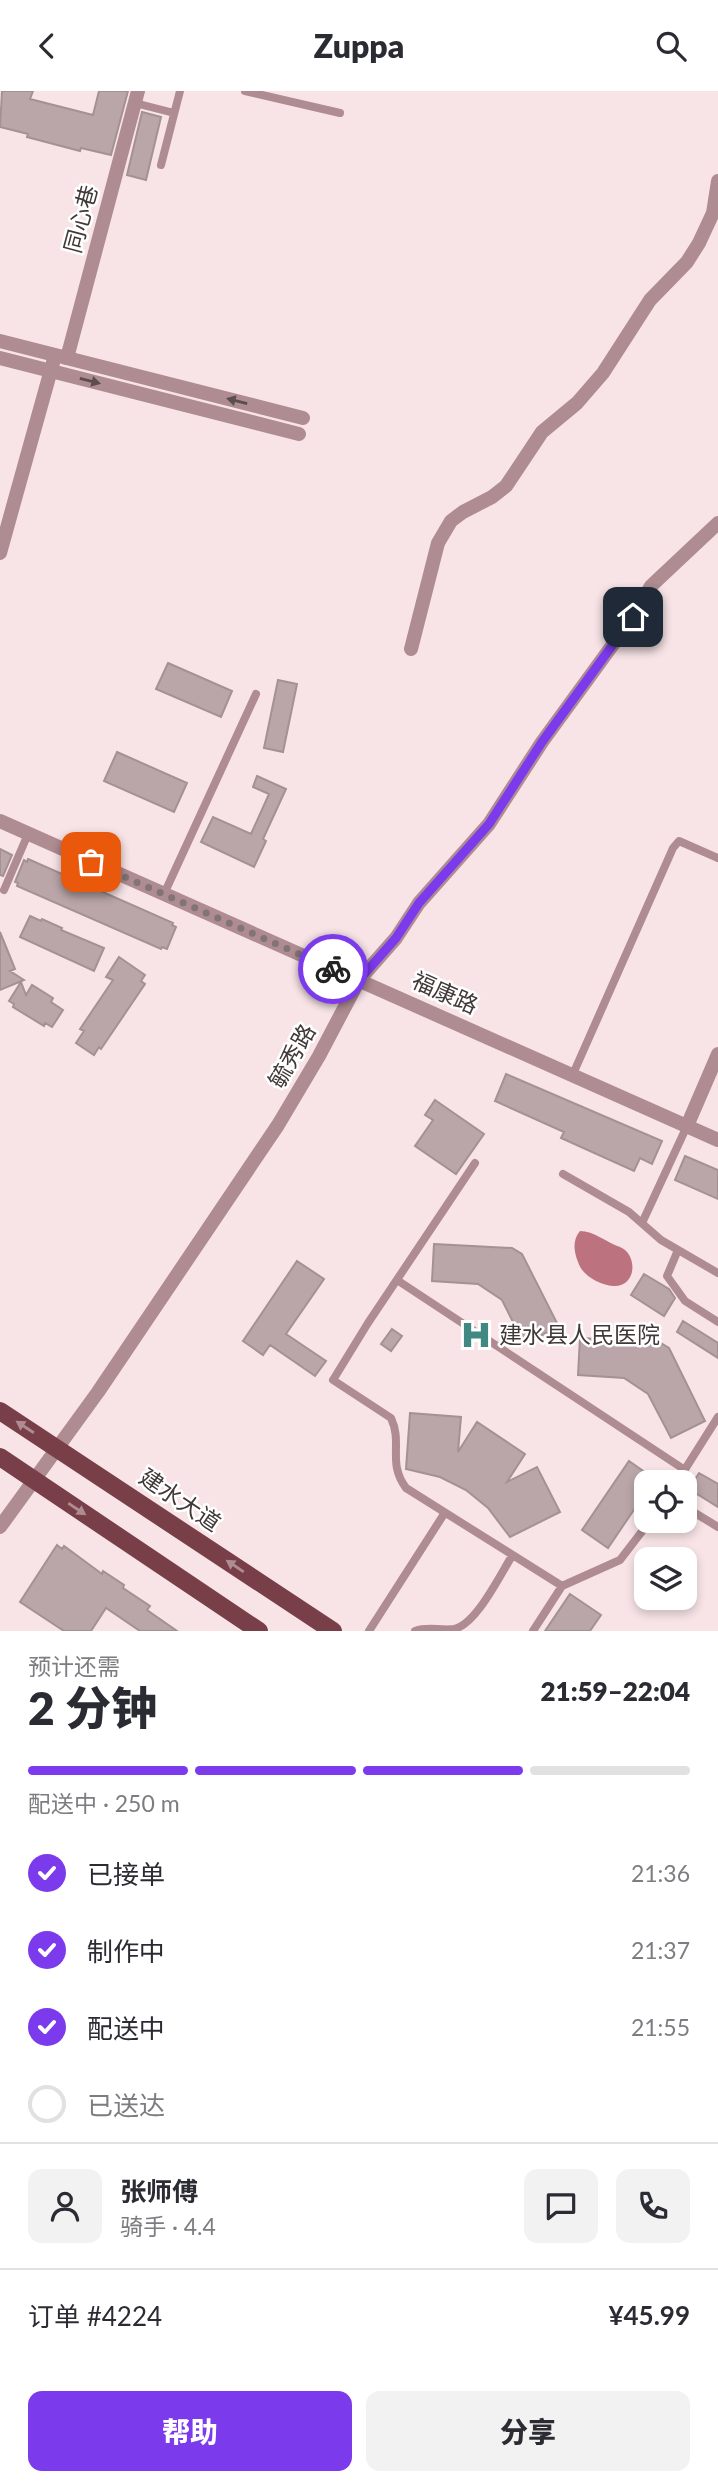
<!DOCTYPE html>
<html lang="zh">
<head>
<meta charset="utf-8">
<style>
  body { margin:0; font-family:Lato,"Noto Sans SC",sans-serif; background:#f2f2f3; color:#2b2b33; height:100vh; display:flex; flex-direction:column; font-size:26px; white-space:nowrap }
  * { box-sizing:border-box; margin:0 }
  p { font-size:23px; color:#7c7c81 }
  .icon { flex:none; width:38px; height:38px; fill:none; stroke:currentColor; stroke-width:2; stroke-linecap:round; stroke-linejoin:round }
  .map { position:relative; height:1540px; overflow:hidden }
  .panel { display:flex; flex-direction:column; background:#fff; flex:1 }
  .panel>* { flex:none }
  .fabs { position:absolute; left:634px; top:1379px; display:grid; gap:14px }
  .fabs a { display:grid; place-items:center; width:63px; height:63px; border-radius:14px; background:#fff; box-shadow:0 4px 10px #0003; font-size:35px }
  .pin { position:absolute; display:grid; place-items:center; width:60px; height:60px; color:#fff; margin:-30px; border-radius:14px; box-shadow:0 4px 10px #0006 }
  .courier { position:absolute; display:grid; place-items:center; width:70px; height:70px; margin:-35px; border:5px solid #7c3aed; border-radius:50%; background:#fff; color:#222; box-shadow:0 2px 9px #0007 }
  .headline em { font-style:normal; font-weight:800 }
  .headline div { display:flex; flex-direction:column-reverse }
  .headline { display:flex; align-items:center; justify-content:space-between; height:119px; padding:0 28px }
  h1 { font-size:46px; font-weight:800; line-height:52px }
  .bar { display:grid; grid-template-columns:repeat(4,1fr); gap:10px 7px; align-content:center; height:84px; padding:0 28px }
  .bar i { height:9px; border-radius:5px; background:#e1e1e2 }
  .bar .on { background:#7c3aed }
  .bar p { grid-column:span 4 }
  .line { display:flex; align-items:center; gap:18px; padding:0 28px; border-top:2px solid #e1e1e2 }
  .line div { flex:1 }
  .round { display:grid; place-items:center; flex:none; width:74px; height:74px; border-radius:14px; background:#f2f2f3 }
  ol { padding:0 28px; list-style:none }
  li { display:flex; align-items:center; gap:21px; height:77px }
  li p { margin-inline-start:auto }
  li .icon { padding:7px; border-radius:50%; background:#7c3aed; color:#fff; stroke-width:4 }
  li:last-child { color:#7c7c81 }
  li i { width:38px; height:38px; border:4px solid #e1e1e2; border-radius:50% }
  .primary-button { display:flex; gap:14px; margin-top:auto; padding:14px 28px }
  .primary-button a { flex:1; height:80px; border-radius:14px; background:#7c3aed; color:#fff; font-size:28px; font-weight:800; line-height:80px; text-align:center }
  .primary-button a+a { background:#f2f2f3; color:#2b2b33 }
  header { display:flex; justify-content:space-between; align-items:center; height:91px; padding:0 28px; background:#fff; font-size:32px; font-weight:800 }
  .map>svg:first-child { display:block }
</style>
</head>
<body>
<header><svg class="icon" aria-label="back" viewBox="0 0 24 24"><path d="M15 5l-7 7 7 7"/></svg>Zuppa<svg class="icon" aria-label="search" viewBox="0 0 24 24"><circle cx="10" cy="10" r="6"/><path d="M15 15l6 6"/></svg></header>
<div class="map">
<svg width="718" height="1540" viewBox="0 0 718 1540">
  <rect width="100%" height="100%" fill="#f8e4e6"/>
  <path fill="#bc737f" d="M580,1140C594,1140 606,1151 620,1156C641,1164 637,1210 596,1190C587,1185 581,1180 578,1171C574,1161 572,1149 580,1140Z"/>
  <path fill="#baa6a9" stroke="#a49193" stroke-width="2" d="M2,0H33L30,8L93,24L99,0H128L111,64L81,57L80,60L27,46L28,43L0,36Z
    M142,21L161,26L146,89L127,84Z
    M168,572L232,600L221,626L156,598Z
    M278,589L297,593L283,661L264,657Z
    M117,661L187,692L174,721L104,690Z
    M257,685L286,698L263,748L266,750L254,776L201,751L213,726L251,743L269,703L253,696Z
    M0,758L12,764L3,785L0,784Z
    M28,768L173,832L172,834L176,836L167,858L162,856L161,858L17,795L18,792L15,791L24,769L27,771Z
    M30,825L41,830L42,828L62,837L61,839L104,857L94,880L20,846Z
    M0,841L15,878L10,880L24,889L0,899Z
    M119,866L145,884L141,890L145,893L101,958L99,956L94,964L76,952L84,940L80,938L113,889L106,886Z
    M21,891L26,904L32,894L53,907L51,911L63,919L52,936L45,932L44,935L13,916L14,913L9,910Z
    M506,983L662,1050L652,1073L640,1067L634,1080L561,1047L564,1041L495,1010Z
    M435,1009L484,1043L456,1083L415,1055L433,1029L425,1024Z
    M685,1065L718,1079V1108L675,1089Z
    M434,1153L512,1157L522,1163L559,1236L524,1253L502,1209L478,1193L432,1190Z
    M297,1170L324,1188L286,1243L326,1270L315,1285L270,1254L263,1264L243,1250Z
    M644,1183L669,1198L675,1207L664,1225L631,1204Z
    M683,1230L718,1252V1267L677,1241Z
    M392,1238L402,1245L391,1260L381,1253Z
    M580,1247L659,1251L669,1257L705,1330L671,1347L648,1303L624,1287L578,1284Z
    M410,1322L461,1326L458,1361L477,1331L525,1363L507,1391L537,1376L560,1421L510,1446L488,1417L466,1399L440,1386L406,1378Z
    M629,1370L659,1391H646V1401L608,1457L582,1439Z
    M699,1382L718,1393V1416L689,1398Z
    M57,1454L62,1458L64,1455L102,1483L103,1480L124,1494L123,1497L150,1515L147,1519L177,1540H140L106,1517L91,1540H64L20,1511Z
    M570,1503L601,1524L590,1540H545Z"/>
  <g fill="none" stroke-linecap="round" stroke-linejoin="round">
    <path stroke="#ae8c91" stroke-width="8" d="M245,0L340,22
      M135,12L174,22
      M161,74L180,0
      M4,799L28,743
      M164,803L256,603
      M573,983L673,757L679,750L718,767
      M475,1072L368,1232L333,1289L391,1327C403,1352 387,1372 406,1397L562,1495
      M563,1083L629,1121L661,1149L718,1182
      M642,1132L687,1035
      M678,1159L667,1185L685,1210L718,1231
      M397,1189L685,1379
      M677,1391L718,1326
      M695,1422L718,1436
      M369,1540L444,1423
      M415,1540C429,1535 440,1540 454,1538C476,1534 500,1484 512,1465
      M533,1540L562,1495L620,1469L650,1430"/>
    <path stroke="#ae8c91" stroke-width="14" d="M67,267L138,0
      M0,462L54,268
      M411,558L438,452L451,430L463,421L492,406L506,395L542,341L577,312L603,282L650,209L687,171L699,152L713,122L718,90
      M687,1035L718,963"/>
    <path stroke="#ae8c91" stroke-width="14" d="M0,250L303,327
      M0,267L299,343
      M0,730L718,1049
      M0,1436L98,1301L278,1034L319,965L359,889L396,847L419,812L489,733L542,651L633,526L651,495L718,432"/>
    <path stroke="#783f49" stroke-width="18" d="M0,1320L333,1540
      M0,1366L259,1540"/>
  </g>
  <defs><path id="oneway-solid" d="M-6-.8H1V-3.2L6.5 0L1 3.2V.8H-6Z" transform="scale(1.75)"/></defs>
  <g fill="#5c4d4f">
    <use href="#oneway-solid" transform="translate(90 290) rotate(14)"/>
    <use href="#oneway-solid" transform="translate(237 310) rotate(-166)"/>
  </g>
  <g fill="#ae8c92">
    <use href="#oneway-solid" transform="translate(25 1336) rotate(-147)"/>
    <use href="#oneway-solid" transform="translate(77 1418) rotate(34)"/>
    <use href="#oneway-solid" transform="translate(235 1475) rotate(-146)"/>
  </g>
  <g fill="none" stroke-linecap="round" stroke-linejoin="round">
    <path stroke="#807476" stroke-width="7" stroke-dasharray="0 12.6" d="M91,771L333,878"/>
    <path stroke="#7c3aed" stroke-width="9" d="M333,878L359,889L396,847L419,812L489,733L542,651L633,526"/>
  </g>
  <defs>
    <g id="hospital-bare" transform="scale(2.415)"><path d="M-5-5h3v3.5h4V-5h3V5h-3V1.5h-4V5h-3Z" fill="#418883" stroke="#fff" stroke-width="2.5" paint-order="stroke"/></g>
  </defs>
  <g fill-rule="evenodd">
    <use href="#hospital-bare" x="476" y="1244"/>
  </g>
  <g text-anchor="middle" stroke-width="5" stroke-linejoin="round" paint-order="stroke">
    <g font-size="23" fill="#403839" stroke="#fff">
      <text transform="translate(81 128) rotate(-75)" y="8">同心巷</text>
      <text transform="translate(445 902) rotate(24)" y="8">福康路</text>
      <text transform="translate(292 965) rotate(-60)" y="8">毓秀路</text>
      <text transform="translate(180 1409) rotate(34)" y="8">建水大道</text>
    </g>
    <g font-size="23" fill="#403839" stroke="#fff" text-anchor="start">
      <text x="499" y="1252">建水县人民医院</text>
    </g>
  </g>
</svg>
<div class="fabs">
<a><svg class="icon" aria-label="locate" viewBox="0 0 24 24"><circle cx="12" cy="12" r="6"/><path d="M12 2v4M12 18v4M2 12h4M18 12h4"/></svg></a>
<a><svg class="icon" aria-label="layers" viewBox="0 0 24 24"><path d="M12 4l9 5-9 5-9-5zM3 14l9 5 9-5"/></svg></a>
</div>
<div class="pin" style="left:91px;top:771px;background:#ea580c"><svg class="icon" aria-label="bag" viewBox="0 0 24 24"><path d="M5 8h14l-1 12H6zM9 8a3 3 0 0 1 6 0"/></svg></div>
<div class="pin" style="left:633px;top:526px;background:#1f2937"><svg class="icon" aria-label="home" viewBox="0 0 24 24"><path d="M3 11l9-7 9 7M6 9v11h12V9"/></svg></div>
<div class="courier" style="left:333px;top:878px"><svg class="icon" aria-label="bike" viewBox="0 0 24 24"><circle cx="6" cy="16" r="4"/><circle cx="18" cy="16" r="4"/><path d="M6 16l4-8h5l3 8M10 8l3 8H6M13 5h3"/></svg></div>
</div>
<section class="panel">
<div class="headline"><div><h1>2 分钟</h1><p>预计还需</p></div><em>21:59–22:04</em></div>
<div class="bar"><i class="on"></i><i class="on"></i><i class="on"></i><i></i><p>配送中 · 250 m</p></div>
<ol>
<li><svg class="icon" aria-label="check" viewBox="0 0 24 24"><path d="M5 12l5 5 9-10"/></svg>已接单<p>21:36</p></li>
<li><svg class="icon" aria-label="check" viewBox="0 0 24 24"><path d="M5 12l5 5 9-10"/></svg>制作中<p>21:37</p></li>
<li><svg class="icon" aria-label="check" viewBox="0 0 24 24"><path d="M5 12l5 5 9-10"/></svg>配送中<p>21:55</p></li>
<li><i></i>已送达</li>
</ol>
<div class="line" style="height:126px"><a class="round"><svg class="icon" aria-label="person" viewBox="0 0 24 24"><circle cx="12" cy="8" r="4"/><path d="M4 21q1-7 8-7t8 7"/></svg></a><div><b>张师傅</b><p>骑手 · 4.4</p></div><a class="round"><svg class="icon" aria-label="chat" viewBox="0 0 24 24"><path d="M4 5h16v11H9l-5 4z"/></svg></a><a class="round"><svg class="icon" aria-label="phone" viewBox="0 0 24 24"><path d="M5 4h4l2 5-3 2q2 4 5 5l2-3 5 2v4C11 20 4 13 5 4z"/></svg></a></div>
<div class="line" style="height:91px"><div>订单 #4224</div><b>¥45.99</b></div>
<div class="primary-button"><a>帮助</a><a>分享</a></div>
</section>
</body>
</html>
